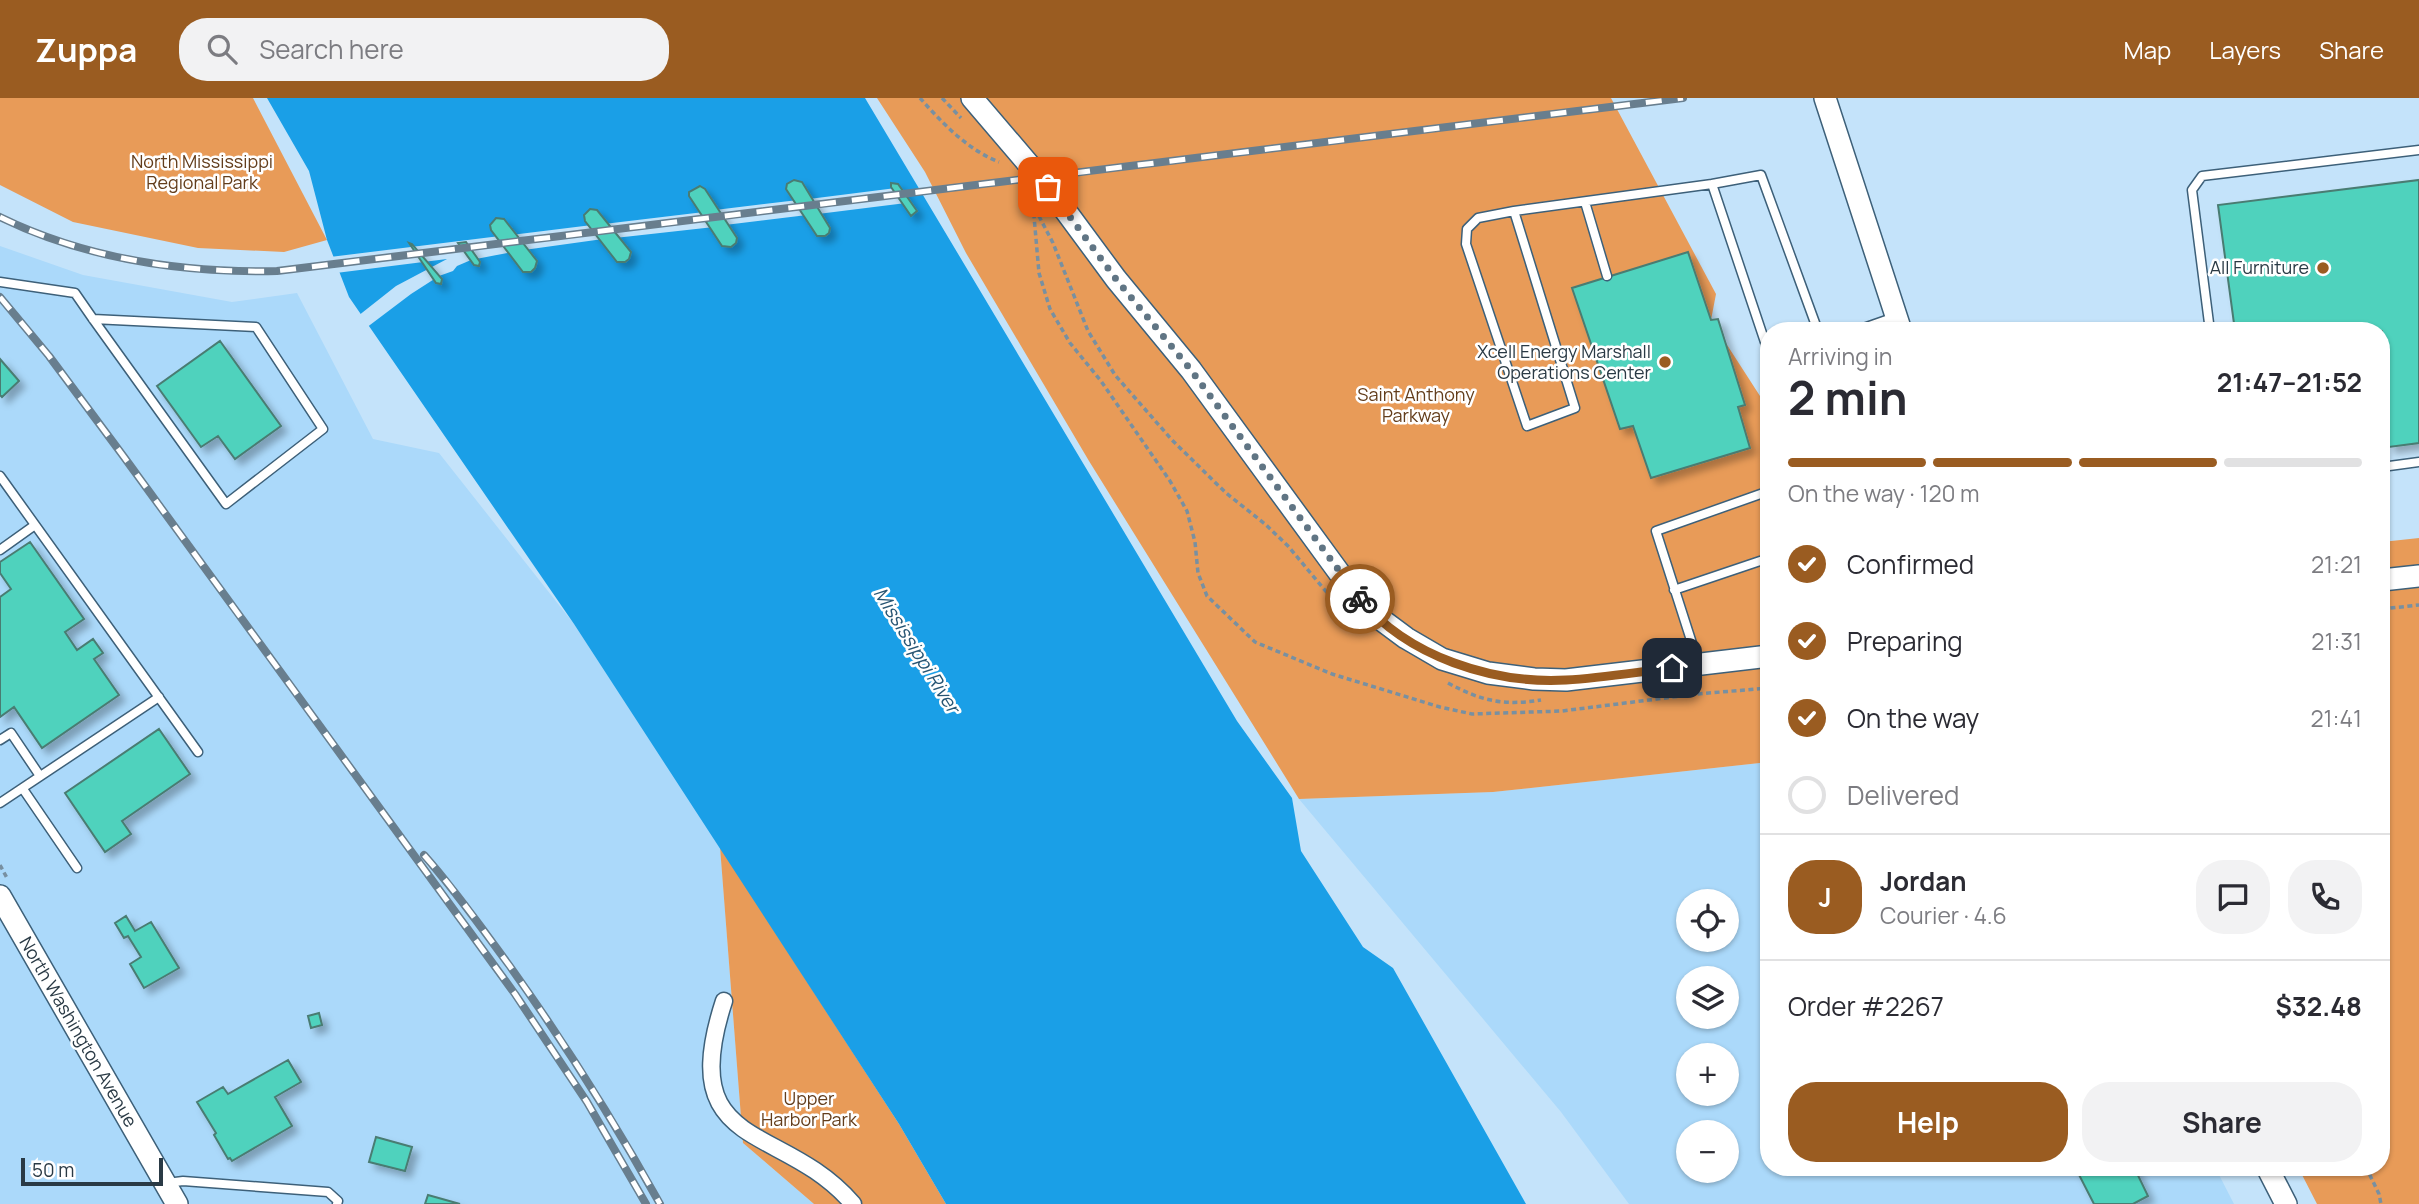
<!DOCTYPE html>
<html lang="en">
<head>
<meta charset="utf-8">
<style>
  body { margin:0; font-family:Manrope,sans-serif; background:#f2f2f3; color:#2b2b33; height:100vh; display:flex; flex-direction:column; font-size:26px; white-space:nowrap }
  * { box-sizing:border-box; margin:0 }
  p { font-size:23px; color:#7c7c81 }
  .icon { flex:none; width:38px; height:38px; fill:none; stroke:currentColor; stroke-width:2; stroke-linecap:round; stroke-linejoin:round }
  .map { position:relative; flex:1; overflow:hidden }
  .sheet { position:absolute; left:1760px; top:224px; width:630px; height:854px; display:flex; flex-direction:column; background:#fff; border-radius:28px; box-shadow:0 2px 5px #0004 }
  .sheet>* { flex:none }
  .tools { position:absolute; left:1676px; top:791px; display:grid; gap:14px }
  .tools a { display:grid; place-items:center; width:63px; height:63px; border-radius:50%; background:#fff; box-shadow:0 2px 5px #0004; font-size:35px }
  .scale { position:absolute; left:21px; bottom:18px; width:142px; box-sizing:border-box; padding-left:7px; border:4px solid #2a3a45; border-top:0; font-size:19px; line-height:24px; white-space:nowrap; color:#2a3a45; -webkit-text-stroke:5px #fff; paint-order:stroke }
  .pin { position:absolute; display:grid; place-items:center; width:60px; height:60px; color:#fff; margin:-30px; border-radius:14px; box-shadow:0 4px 10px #0006 }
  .courier { position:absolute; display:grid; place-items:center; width:70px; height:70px; margin:-35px; border:5px solid #9a5c21; border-radius:50%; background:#fff; color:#222; box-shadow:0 2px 9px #0007 }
  .headline em { font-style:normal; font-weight:700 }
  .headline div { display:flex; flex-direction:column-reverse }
  .headline { display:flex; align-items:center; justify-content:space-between; height:119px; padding:0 28px }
  h1 { font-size:46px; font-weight:700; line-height:52px }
  .bar { display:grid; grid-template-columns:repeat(4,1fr); gap:10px 7px; align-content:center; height:84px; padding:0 28px }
  .bar i { height:9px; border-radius:5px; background:#e1e1e2 }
  .bar .active { background:#9a5c21 }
  .bar p { grid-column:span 4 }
  .line { display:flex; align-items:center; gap:18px; padding:0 28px; border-top:2px solid #e1e1e2 }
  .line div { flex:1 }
  .round { display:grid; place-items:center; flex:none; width:74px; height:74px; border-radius:28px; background:#f2f2f3 }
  ol { padding:0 28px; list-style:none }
  li { display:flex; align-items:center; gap:21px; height:77px }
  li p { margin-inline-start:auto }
  li .icon { padding:7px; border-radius:50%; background:#9a5c21; color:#fff; stroke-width:4 }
  li:last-child { color:#7c7c81 }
  li i { width:38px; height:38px; border:4px solid #e1e1e2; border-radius:50% }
  .action { display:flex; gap:14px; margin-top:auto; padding:14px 28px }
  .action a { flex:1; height:80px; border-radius:28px; background:#9a5c21; color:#fff; font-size:28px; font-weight:700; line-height:80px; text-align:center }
  .action a+a { background:#f2f2f3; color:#2b2b33 }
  header { display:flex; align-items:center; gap:42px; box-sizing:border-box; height:98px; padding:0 35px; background:#9a5c21; color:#fff }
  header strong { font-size:33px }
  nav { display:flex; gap:38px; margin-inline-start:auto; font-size:24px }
  .search { width:490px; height:63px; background:#f2f2f3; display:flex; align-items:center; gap:18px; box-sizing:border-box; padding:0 24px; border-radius:28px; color:#7c7c81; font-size:26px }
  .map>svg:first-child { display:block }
</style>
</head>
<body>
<header>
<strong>Zuppa</strong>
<div class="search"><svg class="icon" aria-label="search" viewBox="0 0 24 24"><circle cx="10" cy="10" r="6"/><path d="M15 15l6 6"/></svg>Search here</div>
<nav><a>Map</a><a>Layers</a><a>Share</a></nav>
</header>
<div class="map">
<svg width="2419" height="1106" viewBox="0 0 2419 1106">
  <defs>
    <filter id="shadow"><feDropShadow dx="6" dy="6" stdDeviation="3.5" flood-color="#0004"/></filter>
  </defs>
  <rect width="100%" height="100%" fill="#c4e3fa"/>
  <path fill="#abd9fa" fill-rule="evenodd" d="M0,148L83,177L232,204L297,195L373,341L439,355L574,526L720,749L743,1045L814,1106H0Z
    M1769,664V1069H2215L2234,1106H1629L1561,1014L1299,701L1493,694ZM1689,803H1727V842H1689ZM1689,880H1727V919H1689ZM1689,957H1727V996H1689ZM1689,1034H1727V1073H1689Z"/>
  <path fill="#e89b58" d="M0,0H253L327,142L284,154L198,150L73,124L0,87Z
    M877,0H1611L1716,196L1711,222L1769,312V664L1493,694L1299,701L1089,363L966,155L925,74Z
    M2419,440V1106H2317L2298,1069H2382V444Z
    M720,749L899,1026L946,1106H814L743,1045Z"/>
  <path fill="#1a9fe7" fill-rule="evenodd" d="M267,0H865L1237,623L1292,700L1301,753L1363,849L1393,870L1526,1106H946L899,1026L574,526L349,199L327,142L309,73ZM794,82L802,84L830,130L829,135L824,138H817L786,91L787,86ZM700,88L705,91L737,139L736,145L731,149L722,148L689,98ZM590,111L597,112L631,154L629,161L625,164H617L585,123L584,117ZM496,120L504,122L537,163C535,172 532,174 523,174L491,132L490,127Z"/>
  <path fill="#c4e3fa" d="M896,90L906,105L818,116L809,101Z
    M798,102L807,117L725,127L715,112Z
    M704,114L714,129L615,140L604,126Z
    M592,127L603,141L524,152L511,137Z
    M500,138L512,154L471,162L457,168L453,173L439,178L411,196L366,230L358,218L396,188L447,161L336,175L330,159Z"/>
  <path fill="#4fd2bd" stroke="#4a7c72" stroke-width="2" filter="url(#shadow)" d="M794,82L802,84L830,130L829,135L825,138H817L786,91L787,86Z
    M2419,82V345L2389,349L2382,298V233H2235L2218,107Z
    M891,85L898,86L917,113L911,118L891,89Z
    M700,88L705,91L737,140L736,145L731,149L722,148L689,98V94Z
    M590,111L597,112L631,154L629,161L625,164H617L585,123L584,117Z
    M496,120L504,121L537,163L535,170L531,174H523L491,132L490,127Z
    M466,144L480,164L479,168L474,167L458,145Z
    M409,145L412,146L442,181L441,186L436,185Z
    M1688,154L1711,222L1718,221L1745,307L1738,309L1750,350L1651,380L1633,328L1620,331L1572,190Z
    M220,243L281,328L235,361L218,338L201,349L157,288Z
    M0,261L19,283L2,299L0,297Z
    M30,444L84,521L65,534L77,552L93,541L103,555L94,561L119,597L42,650L14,609L0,619V499L11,491L0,475V464Z
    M159,631L190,676L122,723L131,736L105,754L65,695Z
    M126,818L135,833L151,824L179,870L144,890L130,866L141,859L128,838L124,840L115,825Z
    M319,915L322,927L311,930L308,918Z
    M288,962L301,984L275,999L292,1028L232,1063L230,1060L228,1061L214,1037L216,1035L197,1004L223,989L228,996Z
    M376,1039L412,1049L405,1073L369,1064Z
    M2075,1069H2134L2148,1098L2133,1106H2094Z
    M428,1097L460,1106H425Z"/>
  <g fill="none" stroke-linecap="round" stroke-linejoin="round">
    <g stroke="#3d6079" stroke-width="11">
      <path id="service" d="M1712,86L1761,77L1818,233
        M1585,104L1607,178
        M1514,113L1575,310L1527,328L1466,146L1467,131L1478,120L1514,113L1712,86L1769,256
        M0,184L75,195L93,221L226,406L323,331L256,229L93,221
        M1855,233L1895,219
        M2210,233L2192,92L2202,78L2419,52
        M2382,369L2419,364
        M0,378L198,654
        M0,452L35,427
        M1674,492L1769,460
        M1698,564L1656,433L1769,393
        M0,642L11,635L40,678
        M23,691L77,770
        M0,705L159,599
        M167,1085L183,1083L328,1094L338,1103L337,1106"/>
    </g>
    <g stroke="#3d6079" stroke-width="19">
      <path id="minor" d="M724,903C674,1056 782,1023 853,1106"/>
    </g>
    <g stroke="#3d6079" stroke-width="24">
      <path id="tertiary" d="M972,0L1048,89L1116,181L1191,272L1343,480L1371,514L1406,540L1442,561L1488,575L1534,581L1566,582L1769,558
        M1825,0L1901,233
        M2382,482L2419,478
        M0,798L177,1106
        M2267,1069L2286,1106"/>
    </g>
    <path stroke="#7890a1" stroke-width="3.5" stroke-dasharray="5 3.5" stroke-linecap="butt" d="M920,0C942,25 968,52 999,64
      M942,0L961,20
      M1031,103L1053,145L1088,233L1115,277L1172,342L1226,395L1265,426L1288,448L1339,509
      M1033,107L1039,175L1050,211L1070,245L1101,283L1170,383L1187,413L1195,444L1198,475L1207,498L1255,544L1332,576L1440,609L1472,616L1562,613L1697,596L1769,590
      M2382,511L2419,507
      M1448,585C1481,603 1504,608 1541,602
      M0,767L7,780
      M2366,1069L2379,1096L2381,1106"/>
    <use href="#service" stroke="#fff" stroke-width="8"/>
    <use href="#minor" stroke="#fff" stroke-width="16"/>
    <use href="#tertiary" stroke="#fff" stroke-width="21"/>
    <g stroke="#687e8e" stroke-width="8">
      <path id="rail" d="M0,119C86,161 182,175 277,173L1683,0
        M0,199L49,258L124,359L515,896L587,1004L646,1106
        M424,757C455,792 481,829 509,867C564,944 614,1023 660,1106"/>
    </g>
    <use href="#rail" stroke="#fff" stroke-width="5" stroke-dasharray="16" stroke-linecap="butt"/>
  </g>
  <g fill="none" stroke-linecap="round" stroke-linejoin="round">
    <path stroke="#607584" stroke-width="7" stroke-dasharray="0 12.6" d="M1048,89L1116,181L1191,272L1360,501"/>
    <path stroke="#9a5c21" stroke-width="9" d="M1360,501C1408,559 1493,586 1566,582C1602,580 1637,574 1672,570"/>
  </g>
  <g fill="#9a5c21" stroke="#fff" stroke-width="2.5">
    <circle cx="2323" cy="170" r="7"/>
    <circle cx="1665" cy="264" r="7"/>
  </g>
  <g text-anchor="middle" stroke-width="5" stroke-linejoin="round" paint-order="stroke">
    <g font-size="18" fill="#633d1b" stroke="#fff">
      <text x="202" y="70">North Mississippi<tspan x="202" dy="21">Regional Park</tspan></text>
      <text x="1416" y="303">Saint Anthony<tspan x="1416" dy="21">Parkway</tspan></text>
      <text x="809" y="1007">Upper<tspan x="809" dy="21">Harbor Park</tspan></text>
    </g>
    <g font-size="18" fill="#2a3a45" stroke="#fff" text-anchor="end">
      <text x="2309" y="176">All Furniture</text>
      <text x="1651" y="260">Xcell Energy Marshall<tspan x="1651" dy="21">Operations Center</tspan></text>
    </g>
    <g font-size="18" fill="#2a3a45" stroke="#fff">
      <text transform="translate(78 934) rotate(60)" y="6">North Washington Avenue</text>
    </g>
    <g font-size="19" font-style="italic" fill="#275573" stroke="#fff">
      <text transform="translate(917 552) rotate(58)" y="7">Mississippi River</text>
    </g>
  </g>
</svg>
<div class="tools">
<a><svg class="icon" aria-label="locate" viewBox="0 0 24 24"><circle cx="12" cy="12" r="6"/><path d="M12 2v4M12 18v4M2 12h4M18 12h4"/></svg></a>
<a><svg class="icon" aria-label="layers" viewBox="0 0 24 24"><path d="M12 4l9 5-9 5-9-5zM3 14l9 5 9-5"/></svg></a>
<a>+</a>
<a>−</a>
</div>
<div class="scale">50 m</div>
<div class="pin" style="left:1048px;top:89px;background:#ea580c"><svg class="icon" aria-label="bag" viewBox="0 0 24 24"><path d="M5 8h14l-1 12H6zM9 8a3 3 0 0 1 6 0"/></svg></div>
<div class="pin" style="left:1672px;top:570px;background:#1f2937"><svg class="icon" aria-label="home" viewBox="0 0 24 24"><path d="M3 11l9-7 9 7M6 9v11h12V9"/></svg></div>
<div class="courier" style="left:1360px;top:501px"><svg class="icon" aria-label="bike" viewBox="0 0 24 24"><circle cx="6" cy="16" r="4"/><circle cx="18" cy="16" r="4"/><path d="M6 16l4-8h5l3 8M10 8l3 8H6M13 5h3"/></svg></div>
<section class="sheet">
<div class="headline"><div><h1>2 min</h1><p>Arriving in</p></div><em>21:47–21:52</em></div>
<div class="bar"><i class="active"></i><i class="active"></i><i class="active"></i><i></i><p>On the way · 120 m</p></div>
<ol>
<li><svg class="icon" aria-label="check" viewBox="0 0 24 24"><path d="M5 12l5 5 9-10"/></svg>Confirmed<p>21:21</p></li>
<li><svg class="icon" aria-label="check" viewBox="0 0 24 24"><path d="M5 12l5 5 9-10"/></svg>Preparing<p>21:31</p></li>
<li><svg class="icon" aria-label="check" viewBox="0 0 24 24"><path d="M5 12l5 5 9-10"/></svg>On the way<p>21:41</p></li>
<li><i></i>Delivered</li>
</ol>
<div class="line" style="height:126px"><b class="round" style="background:#9a5c21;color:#fff">J</b><div><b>Jordan</b><p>Courier · 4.6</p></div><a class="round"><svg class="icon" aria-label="chat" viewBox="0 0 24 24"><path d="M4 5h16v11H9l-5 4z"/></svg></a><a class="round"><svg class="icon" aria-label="phone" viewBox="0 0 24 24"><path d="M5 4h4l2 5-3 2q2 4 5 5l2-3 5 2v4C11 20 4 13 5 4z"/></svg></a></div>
<div class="line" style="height:91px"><div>Order #2267</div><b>$32.48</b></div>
<div class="action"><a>Help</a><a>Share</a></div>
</section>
</div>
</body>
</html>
